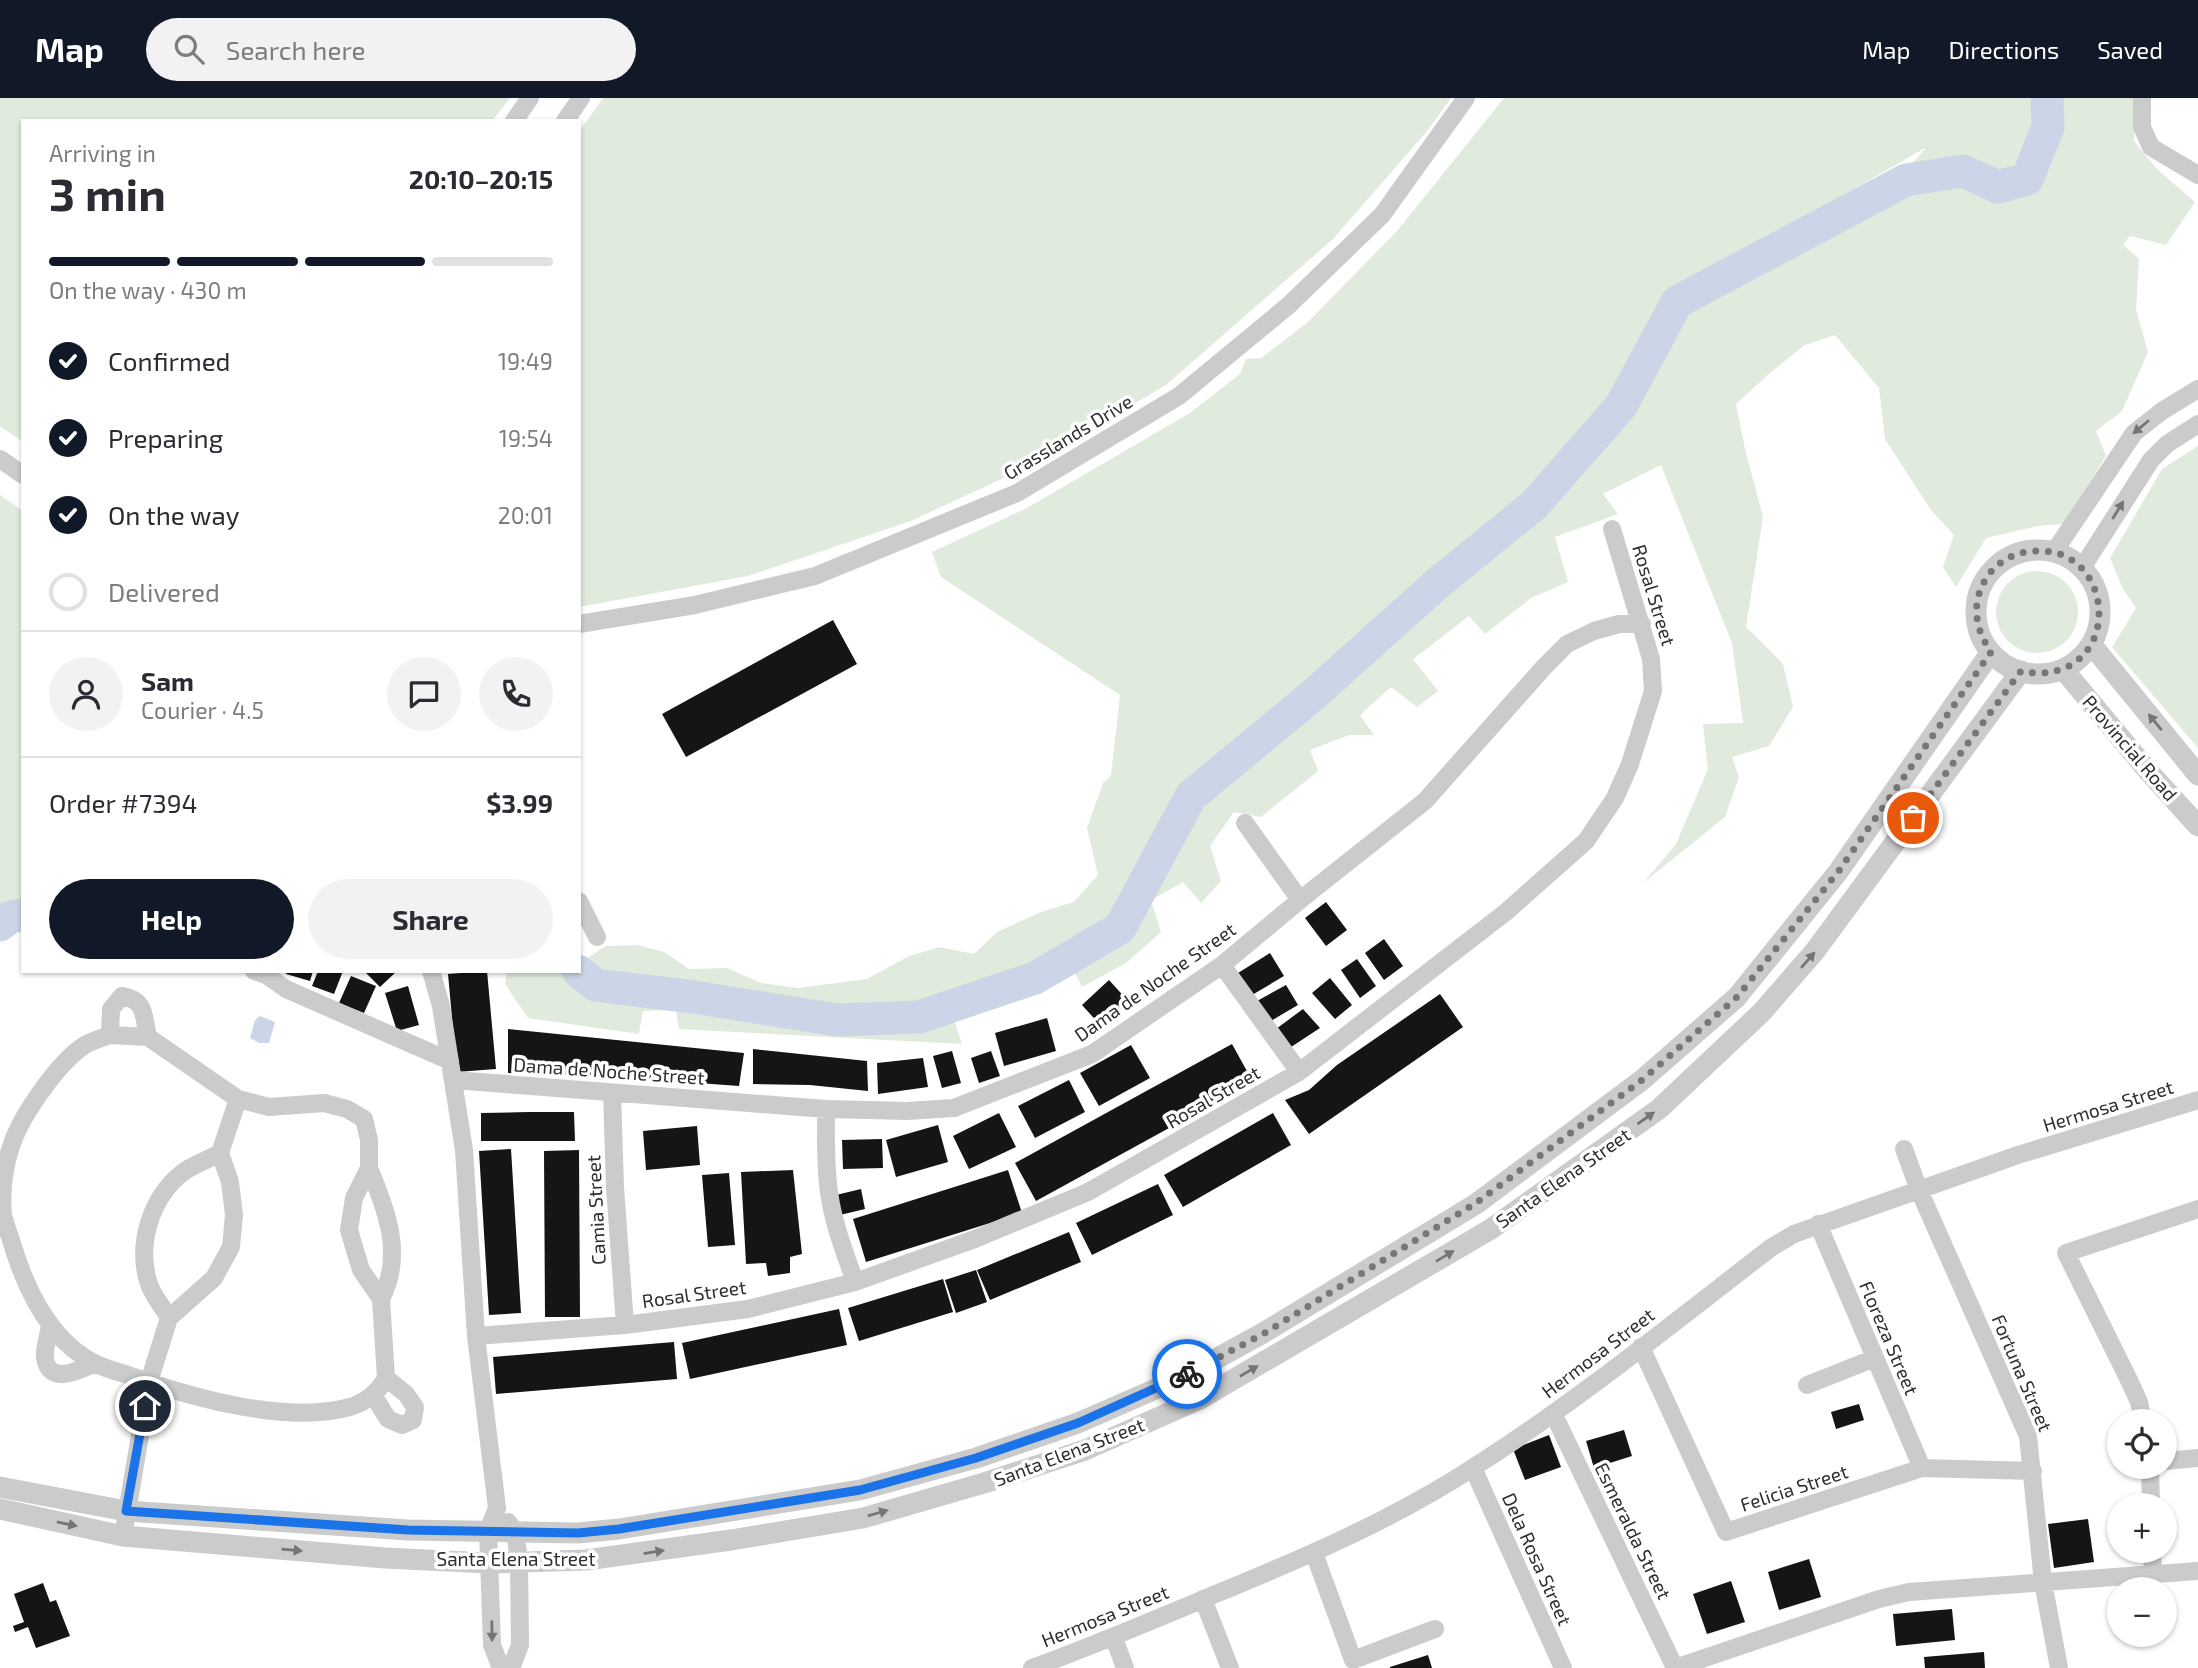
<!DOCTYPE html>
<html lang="en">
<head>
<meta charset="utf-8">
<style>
  body { margin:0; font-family:"Exo 2",sans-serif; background:#f2f2f3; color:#2b2b33; height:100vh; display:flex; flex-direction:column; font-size:26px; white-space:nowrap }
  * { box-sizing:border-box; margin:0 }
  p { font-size:23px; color:#7c7c81 }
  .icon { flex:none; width:38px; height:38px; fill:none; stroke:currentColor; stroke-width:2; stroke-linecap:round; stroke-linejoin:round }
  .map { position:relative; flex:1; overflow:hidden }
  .sheet { position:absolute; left:21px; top:21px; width:560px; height:854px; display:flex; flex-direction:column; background:#fff; border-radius:0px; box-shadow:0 2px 5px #0004 }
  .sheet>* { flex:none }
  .controls { position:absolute; left:2107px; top:1311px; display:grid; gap:14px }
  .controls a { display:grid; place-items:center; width:70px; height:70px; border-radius:50%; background:#fff; box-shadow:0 2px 5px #0004; font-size:35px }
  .pin { position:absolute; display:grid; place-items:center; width:60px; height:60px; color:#fff; margin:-30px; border:4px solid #fff; border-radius:50%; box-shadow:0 2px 7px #0007 }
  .courier { position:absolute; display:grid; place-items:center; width:70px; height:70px; margin:-35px; border:5px solid #1a73e8; border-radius:50%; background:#fff; color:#222; box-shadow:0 2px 9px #0007 }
  .head em { font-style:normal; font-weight:700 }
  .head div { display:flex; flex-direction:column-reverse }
  .head { display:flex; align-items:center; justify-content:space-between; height:119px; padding:0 28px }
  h1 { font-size:46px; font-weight:700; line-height:52px }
  .bar { display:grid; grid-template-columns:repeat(4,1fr); gap:10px 7px; align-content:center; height:84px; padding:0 28px }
  .bar i { height:9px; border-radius:5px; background:#e1e1e2 }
  .bar .selected { background:#111827 }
  .bar p { grid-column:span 4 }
  .line { display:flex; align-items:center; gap:18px; padding:0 28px; border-top:2px solid #e1e1e2 }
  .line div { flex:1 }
  .round { display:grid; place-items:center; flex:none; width:74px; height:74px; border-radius:37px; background:#f2f2f3 }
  ol { padding:0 28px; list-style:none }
  li { display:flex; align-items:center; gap:21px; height:77px }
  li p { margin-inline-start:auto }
  li .icon { padding:7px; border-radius:50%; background:#111827; color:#fff; stroke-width:4 }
  li:last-child { color:#7c7c81 }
  li i { width:38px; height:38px; border:4px solid #e1e1e2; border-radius:50% }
  .cta { display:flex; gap:14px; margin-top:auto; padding:14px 28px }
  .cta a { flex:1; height:80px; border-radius:42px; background:#111827; color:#fff; font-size:28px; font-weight:700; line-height:80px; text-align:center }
  .cta a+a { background:#f2f2f3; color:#2b2b33 }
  header { display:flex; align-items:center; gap:42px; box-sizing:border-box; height:98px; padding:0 35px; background:#111827; color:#fff }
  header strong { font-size:33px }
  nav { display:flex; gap:38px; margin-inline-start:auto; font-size:24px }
  .search { width:490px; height:63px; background:#f2f2f3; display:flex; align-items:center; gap:18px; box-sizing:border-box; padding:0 24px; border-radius:38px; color:#7c7c81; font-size:26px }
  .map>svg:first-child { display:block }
</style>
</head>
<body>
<header>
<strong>Map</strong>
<div class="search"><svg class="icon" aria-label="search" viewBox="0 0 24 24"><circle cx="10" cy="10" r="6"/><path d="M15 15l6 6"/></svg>Search here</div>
<nav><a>Map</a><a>Directions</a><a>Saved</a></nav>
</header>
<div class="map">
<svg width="2198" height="1570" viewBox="0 0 2198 1570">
  <rect width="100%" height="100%" fill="#fff"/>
  <path fill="#e0eadd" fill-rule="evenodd" d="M0,0H510L492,23H23V344L0,328Z
    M603,0H1451L1428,32L1333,141L1166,287L1027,369L911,423L748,478L579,509V34Z
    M1504,0H2134V43L2157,71L2195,104L2166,147L2130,138L2123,147L2139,161L2136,211L2148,254L2122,313L2096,333L2106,358L2064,426L2037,428L1986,440L1956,489L1943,469L1954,437L1931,412L1885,341L1879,290L1835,237L1805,247L1770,275L1736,306L1745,351L1763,419L1746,529L1783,566L1793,609L1769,648L1732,659L1739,679L1725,719L1643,785L1676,746L1708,671L1703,626L1743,625L1732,545L1661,367L1603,396L1618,416L1555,439L1568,484L1531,500L1485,536L1469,518L1413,561L1438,593L1417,609L1391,589L1360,617L1374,637H1349L1310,652L1318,673L1261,719L1234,714L1210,748L1221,783L1201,805L1183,784L1151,802L1161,834L1126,865L1082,889L1074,873L1038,892L954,922L962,946L679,931L676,912L643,913L639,936L528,920L505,886L507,873H579V859L586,861L606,848L637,847L664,854L689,871L727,870L761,885L799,890L867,881L909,858L939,849L974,856L997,834L1041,814L1074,804L1098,777L1087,730L1103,685L1111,678L1120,597L941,479L932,454L1027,410L1190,315L1240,276L1246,261L1261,260L1307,225L1397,133ZM1925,51L1911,67L1840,99L1925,50Z
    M2198,348V650L2112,549L2136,510L2123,491L2110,460L2162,371Z
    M0,397L23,413V814L10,819L0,827Z
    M1996 514a41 41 0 1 1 82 0a41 41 0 1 1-82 0Z"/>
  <path fill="#cbd5e7" d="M260,918L275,924L269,945H259L250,940L255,922Z"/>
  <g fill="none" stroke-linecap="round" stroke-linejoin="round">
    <path stroke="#cbd5e7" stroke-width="33" d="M0,827L10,819L23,817
      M578,873L595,887L694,899L837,922L919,919L1035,880L1120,830L1191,698L1312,598L1438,485L1534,407L1621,308L1677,204L1906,82L1963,73L1998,89L2027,81L2048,29L2047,0"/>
  </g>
  <path fill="#151515" d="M833,522L857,566L686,659L662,616Z
    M1326,804L1347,832L1326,848L1305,820Z
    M1384,841L1403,868L1384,882L1365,855Z
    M1270,855L1284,878L1252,897L1238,875Z
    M1357,861L1376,888L1360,900L1341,872Z
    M287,873H313L310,883L286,876Z
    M318,873H343L334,896L312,888Z
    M364,873H397L380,889Z
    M487,873L496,971L457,974L448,876Z
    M351,878L376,888L364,915L339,905Z
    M1330,880L1352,907L1335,921L1312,895Z
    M1109,882L1129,904L1101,928L1082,907Z
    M1286,887L1298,907L1269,924L1257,903Z
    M408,888L419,927L397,933L385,895Z
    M1440,896L1463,929L1309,1036L1285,1002L1309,992L1337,967Z
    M1303,911L1320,930L1288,951L1276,931Z
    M1047,920L1056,953L1004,968L995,935Z
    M508,931L744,955L739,988L590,977L508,975Z
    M1232,946L1253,984L1036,1103L1015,1065Z
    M1131,947L1150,980L1099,1008L1080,975Z
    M753,951L867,963L868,993L810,987L753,986Z
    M952,953L961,985L942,990L933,958Z
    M991,953L1000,978L979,985L971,960Z
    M923,960L928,989L878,996L877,965Z
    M1069,982L1085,1014L1035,1040L1018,1008Z
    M529,1014H574L575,1043H481V1015Z
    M999,1015L1016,1049L969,1071L953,1038Z
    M1273,1015L1291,1047L1183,1109L1164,1077Z
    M938,1027L948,1064L896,1079L886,1042Z
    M697,1028L700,1067L646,1072L643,1033Z
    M882,1041L883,1070L843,1071L842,1042Z
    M511,1051L521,1215L489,1217L479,1053Z
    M579,1052L580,1219H545L544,1053Z
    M793,1072L802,1156L790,1159V1175L768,1178L766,1165L746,1166L741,1074Z
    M1008,1072L1022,1115L866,1164L853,1121Z
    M729,1075L735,1147L708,1149L702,1077Z
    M1158,1086L1173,1117L1092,1157L1076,1125Z
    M861,1091L865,1111L840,1117L836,1097Z
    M1069,1134L1081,1164L990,1202L977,1172Z
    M976,1172L987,1204L956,1215L945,1182Z
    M943,1181L953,1214L859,1243L848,1210Z
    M839,1211L847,1247L690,1281L682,1245Z
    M674,1244L677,1281L496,1296L493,1259Z
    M1859,1306L1864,1322L1836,1331L1831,1314Z
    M1624,1332L1632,1358L1594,1370L1586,1343Z
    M1549,1337L1561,1369L1525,1382L1513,1351Z
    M2088,1421L2094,1464L2054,1470L2048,1426Z
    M1809,1461L1821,1499L1779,1512L1768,1474Z
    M1731,1483L1745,1524L1707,1536L1693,1496Z
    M43,1485L50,1504L56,1502L70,1538L36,1550L28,1529L15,1534L13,1528L24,1524L14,1496Z
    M1952,1511L1955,1542L1896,1548L1893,1516Z
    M1984,1554L1985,1570H1925L1924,1559Z
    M1428,1557L1432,1570H1390V1569Z"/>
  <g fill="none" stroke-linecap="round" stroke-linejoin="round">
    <path stroke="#cbcbcb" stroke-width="18" d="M2142,0V29L2151,49L2198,77
      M514,23L530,0
      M565,23L581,0
      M0,361L23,377
      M2054,454L2134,335L2162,313L2198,291
      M2082,470L2151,362L2167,346L2198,326
      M579,526L695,507L815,478L1017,395L1179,298L1289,207L1382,117L1466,0
      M1245,725L1300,802
      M579,803L597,839
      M1222,867L1299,974
      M254,873L266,877L286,891L450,963
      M431,873L441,908L464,1052L476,1238L497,1410L488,1433L492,1547L501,1570
      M110,937L148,939L238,1001L269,1009L324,1005L347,1011L364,1021L369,1042V1070L354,1100L349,1132L361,1172L381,1201L386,1280C378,1294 366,1304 350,1309C288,1326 196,1301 137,1280C123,1275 109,1272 96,1266C49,1243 25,1190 11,1142C8,1134 5,1125 3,1117C0,1088 6,1055 19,1029C32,1004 61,962 85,947C92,943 102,940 110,937Z
      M110,937L111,911L122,898C146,902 143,917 148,939
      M454,982L826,1011L907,1013L954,1010L1092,956L1222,867L1300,802L1425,703L1545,568L1567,546L1594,533L1619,526H1642
      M612,995L615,1089L625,1227
      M826,1011C826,1038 825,1066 829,1094C833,1125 845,1155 855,1184
      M1904,1051L1919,1092L2028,1338L2043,1484L2059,1570
      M220,1055L238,1001
      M369,1070C387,1113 404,1157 381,1201
      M1818,1126L1922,1370
      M50,1227C49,1236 44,1250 45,1260C49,1288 80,1272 95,1265
      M476,1238L625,1227L748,1211L855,1184L975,1141L1088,1094L1299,974L1506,814L1586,743L1615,700L1630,666L1653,593L1651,561L1612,431
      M1641,1249L1726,1434L1922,1370L2033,1373
      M1807,1287L1875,1260
      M373,1297L388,1321L402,1327L413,1322L415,1309L406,1296L386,1280
      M1553,1315L1675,1570
      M2143,1323L2139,1304L2128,1280L2066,1155L2198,1111
      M2165,1363L2198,1360
      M2150,1368L2151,1407
      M1473,1370L1563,1570
      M508,1424L515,1433L519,1463L520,1547L511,1570
      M123,1438L149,1284L169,1220L214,1180L231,1149L234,1117L230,1084L220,1055C208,1062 192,1067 182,1075C151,1100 137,1145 148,1183C151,1196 163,1209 169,1220
      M2152,1452L2153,1476
      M1314,1455L1353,1562L1435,1531
      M1203,1501L1230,1570
      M1114,1540L1125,1570
      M1032,1570C1095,1547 1156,1521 1218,1495C1306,1459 1394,1421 1474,1369C1578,1303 1674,1224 1772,1149L1794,1136L2018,1057L2198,1002
      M1675,1570L1879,1501L1909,1494L2198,1473"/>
    <path stroke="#cbcbcb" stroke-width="21" d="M1976 514a62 62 0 1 1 124 0a62 62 0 1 1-124 0Z
      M2091,546L2198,677
      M2063,571L2149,674L2198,728
      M0,1389L126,1413L408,1432L578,1435L619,1431L860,1392L976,1360L1078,1325L1183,1279L1263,1235L1476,1106L1642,982L1737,899L1838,774L1991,554
      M0,1411L123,1438L385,1460L490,1465L586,1462L731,1442L863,1420L984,1385L1085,1352L1200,1301L1491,1131L1659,1011L1762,914L1815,853L2021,573"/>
  </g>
  <defs><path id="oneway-solid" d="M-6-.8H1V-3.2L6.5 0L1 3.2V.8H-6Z" transform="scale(1.75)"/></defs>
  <g fill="#757575">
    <use href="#oneway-solid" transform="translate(2141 329) rotate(140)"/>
    <use href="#oneway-solid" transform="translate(2118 412) rotate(-58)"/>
    <use href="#oneway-solid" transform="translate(2155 624) rotate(-129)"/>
    <use href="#oneway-solid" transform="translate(1808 862) rotate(-49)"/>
    <use href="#oneway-solid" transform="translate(1646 1020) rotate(-35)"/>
    <use href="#oneway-solid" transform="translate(1445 1158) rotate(-31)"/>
    <use href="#oneway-solid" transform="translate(1249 1273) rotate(-30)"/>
    <use href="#oneway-solid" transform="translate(878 1415) rotate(-16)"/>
    <use href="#oneway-solid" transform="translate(67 1426) rotate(12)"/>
    <use href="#oneway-solid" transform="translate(292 1452) rotate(5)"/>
    <use href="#oneway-solid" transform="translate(654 1454) rotate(-9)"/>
    <use href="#oneway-solid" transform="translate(492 1533) rotate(89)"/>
  </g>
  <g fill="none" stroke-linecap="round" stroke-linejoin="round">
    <path stroke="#777" stroke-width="7" stroke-dasharray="0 12.6" d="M1187,1276L1263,1236L1476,1105L1642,982L1737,899L1838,774L1991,554C1976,532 1971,508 1984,484C1992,469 2009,456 2026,454C2113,439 2127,570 2042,575C2035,576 2028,574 2021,573L1913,720"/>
    <path stroke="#1a73e8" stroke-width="9" d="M145,1308L126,1413L408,1432L578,1435L619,1431L860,1392L976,1360L1078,1325L1187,1276"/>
  </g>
  <g text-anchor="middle" stroke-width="7" stroke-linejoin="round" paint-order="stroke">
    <g font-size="19" fill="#2e2e2e" stroke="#fff">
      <text transform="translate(1068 339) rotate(-31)" y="7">Grasslands Drive</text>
      <text transform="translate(1654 497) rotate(73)" y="7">Rosal Street</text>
      <text transform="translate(2130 650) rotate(49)" y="7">Provincial Road</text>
      <text transform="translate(1155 884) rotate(-35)" y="7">Dama de Noche Street</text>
      <text transform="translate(609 973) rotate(4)" y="7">Dama de Noche Street</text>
      <text transform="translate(1213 999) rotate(-30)" y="7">Rosal Street</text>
      <text transform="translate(2108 1008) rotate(-17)" y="7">Hermosa Street</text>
      <text transform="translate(1563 1080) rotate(-35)" y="7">Santa Elena Street</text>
      <text transform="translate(596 1112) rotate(-93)" y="7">Camia Street</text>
      <text transform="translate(694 1196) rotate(-8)" y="7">Rosal Street</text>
      <text transform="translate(1889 1240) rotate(67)" y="7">Floreza Street</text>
      <text transform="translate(1598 1255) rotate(-37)" y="7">Hermosa Street</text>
      <text transform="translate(2022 1275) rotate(67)" y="7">Fortuna Street</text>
      <text transform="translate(1069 1354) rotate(-21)" y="7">Santa Elena Street</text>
      <text transform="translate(1794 1390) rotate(-18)" y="7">Felicia Street</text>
      <text transform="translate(1633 1433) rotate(64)" y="7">Esmeralda Street</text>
      <text x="516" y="1468">Santa Elena Street</text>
      <text transform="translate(1537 1461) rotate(66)" y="7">Dela Rosa Street</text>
      <text transform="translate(1105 1518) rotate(-22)" y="7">Hermosa Street</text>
    </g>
  </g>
</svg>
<div class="controls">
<a><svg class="icon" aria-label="locate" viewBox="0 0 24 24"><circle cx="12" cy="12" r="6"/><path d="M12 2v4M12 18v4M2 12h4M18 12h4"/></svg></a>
<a>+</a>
<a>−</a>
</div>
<div class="pin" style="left:1913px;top:720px;background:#ea580c"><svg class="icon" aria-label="bag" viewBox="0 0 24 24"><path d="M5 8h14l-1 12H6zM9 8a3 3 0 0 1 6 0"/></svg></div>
<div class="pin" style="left:145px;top:1308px;background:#1f2937"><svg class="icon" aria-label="home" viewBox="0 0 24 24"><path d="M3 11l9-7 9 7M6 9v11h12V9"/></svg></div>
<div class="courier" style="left:1187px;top:1276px"><svg class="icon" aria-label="bike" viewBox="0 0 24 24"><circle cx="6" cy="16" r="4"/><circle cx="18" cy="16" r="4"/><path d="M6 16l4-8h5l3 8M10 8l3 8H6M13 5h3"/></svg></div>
<section class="sheet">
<div class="head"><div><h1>3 min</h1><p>Arriving in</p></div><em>20:10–20:15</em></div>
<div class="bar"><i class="selected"></i><i class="selected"></i><i class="selected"></i><i></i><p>On the way · 430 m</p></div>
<ol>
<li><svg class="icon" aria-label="check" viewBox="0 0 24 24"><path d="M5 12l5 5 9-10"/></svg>Confirmed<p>19:49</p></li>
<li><svg class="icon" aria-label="check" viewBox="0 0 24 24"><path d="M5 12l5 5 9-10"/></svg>Preparing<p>19:54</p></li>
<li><svg class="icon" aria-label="check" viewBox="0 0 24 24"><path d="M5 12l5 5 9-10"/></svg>On the way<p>20:01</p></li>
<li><i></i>Delivered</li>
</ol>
<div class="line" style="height:126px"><a class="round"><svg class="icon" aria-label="person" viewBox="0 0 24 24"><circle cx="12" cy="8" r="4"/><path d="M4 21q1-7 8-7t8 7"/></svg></a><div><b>Sam</b><p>Courier · 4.5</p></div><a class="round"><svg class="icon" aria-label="chat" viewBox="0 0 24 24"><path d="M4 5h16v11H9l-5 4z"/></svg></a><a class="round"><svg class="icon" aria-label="phone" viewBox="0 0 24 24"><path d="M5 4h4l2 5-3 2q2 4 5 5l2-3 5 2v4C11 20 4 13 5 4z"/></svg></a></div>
<div class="line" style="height:91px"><div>Order #7394</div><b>$3.99</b></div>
<div class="cta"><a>Help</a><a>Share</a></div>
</section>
</div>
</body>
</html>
